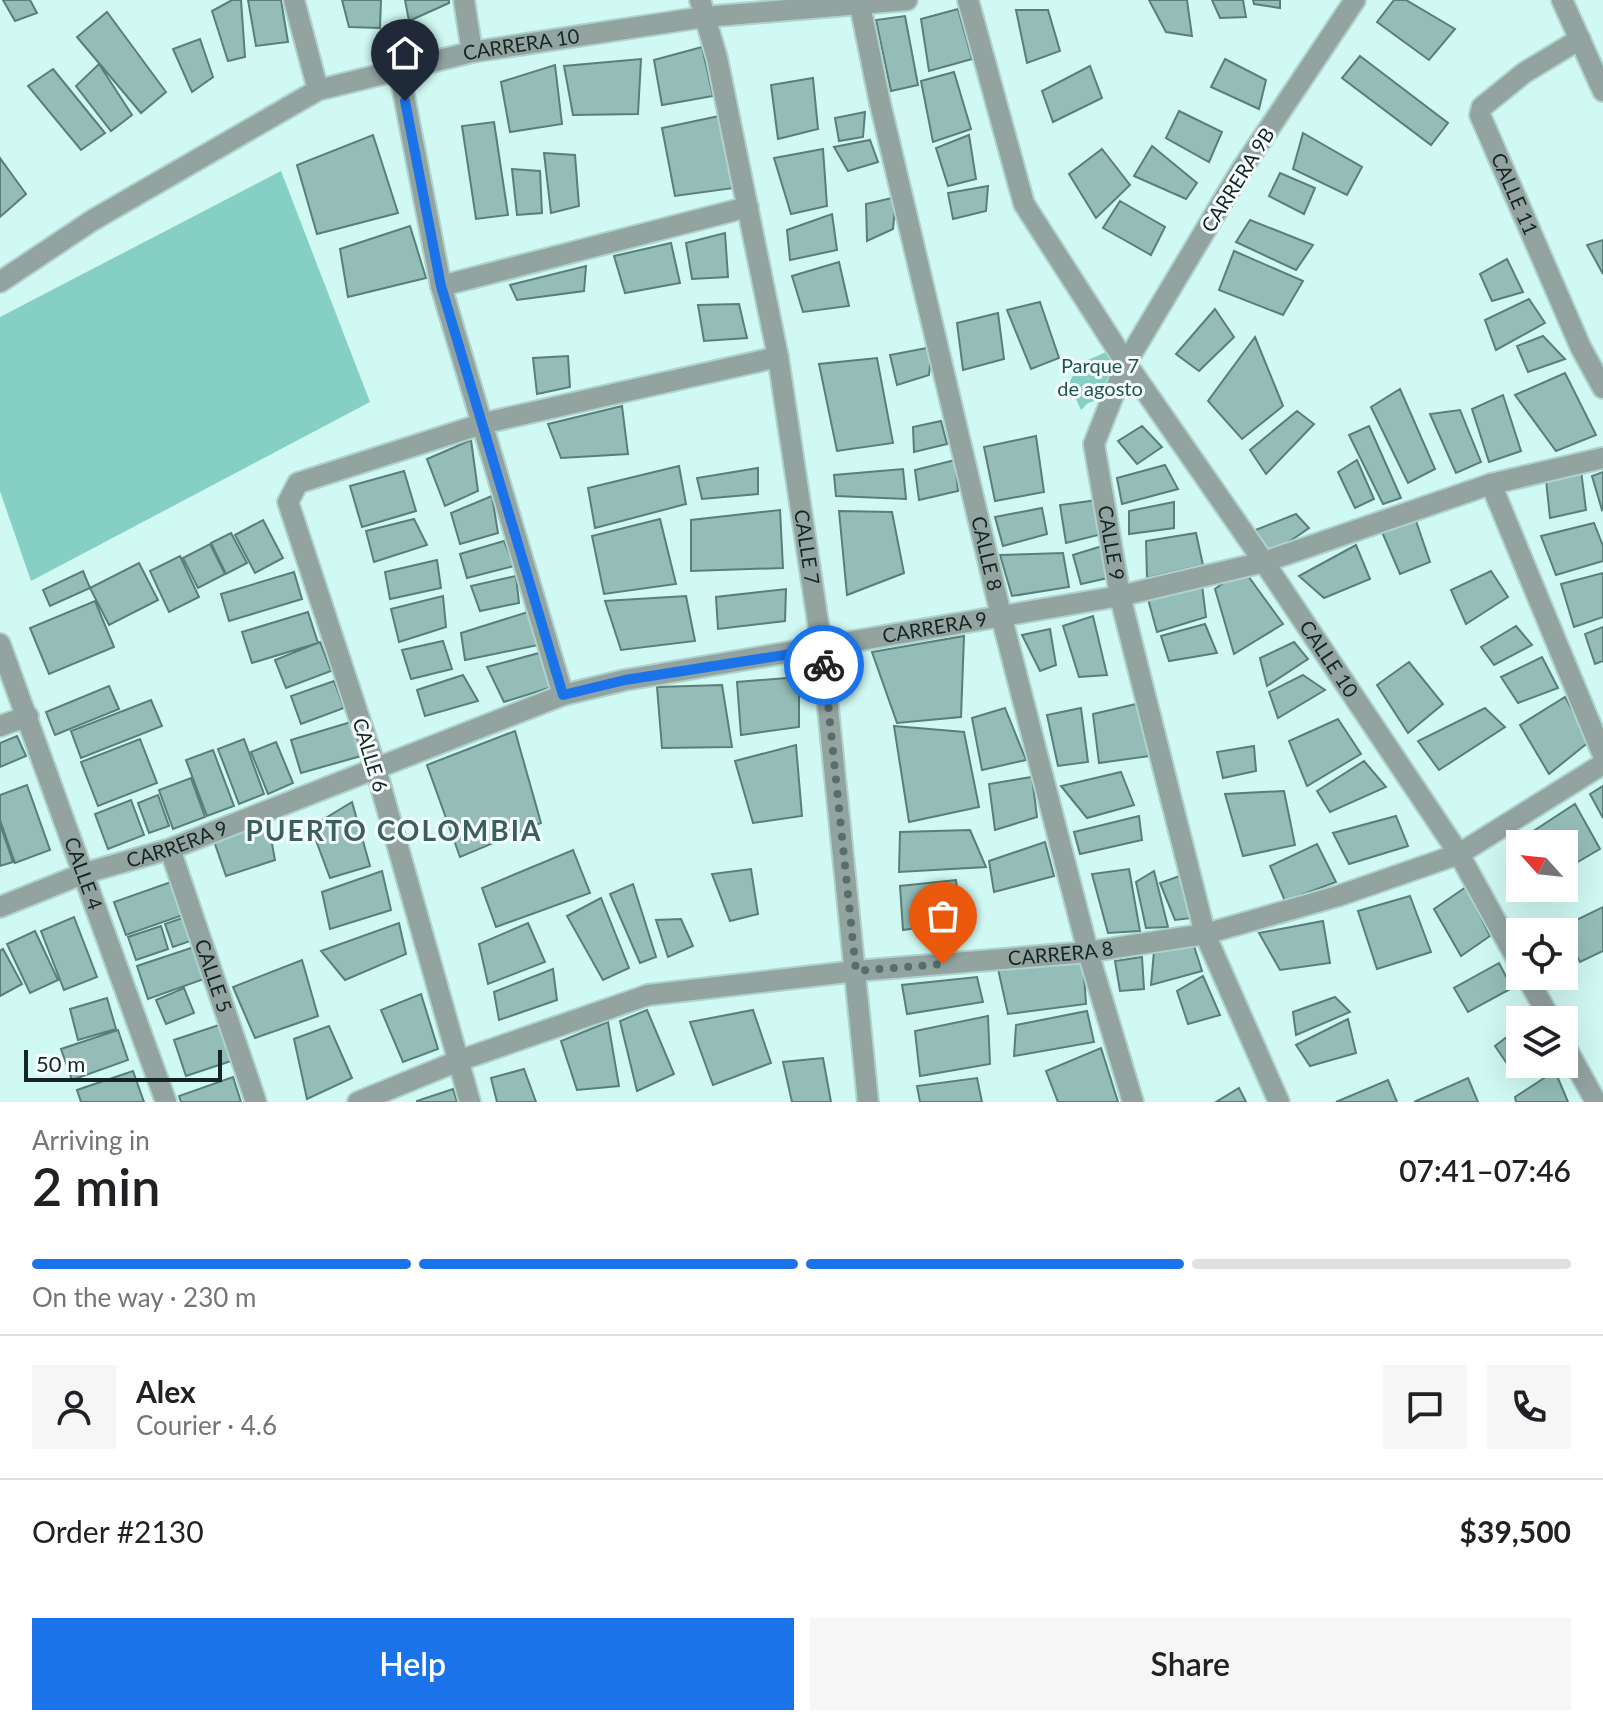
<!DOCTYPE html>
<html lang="en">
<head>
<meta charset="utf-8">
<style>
  body { margin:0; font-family:Lato,sans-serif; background:#f6f6f6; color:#202124; height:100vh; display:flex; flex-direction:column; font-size:30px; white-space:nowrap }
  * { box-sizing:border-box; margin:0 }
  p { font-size:26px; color:#757577 }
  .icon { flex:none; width:44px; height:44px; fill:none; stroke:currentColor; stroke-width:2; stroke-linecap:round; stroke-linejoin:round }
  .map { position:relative; height:1102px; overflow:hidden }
  .side { display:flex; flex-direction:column; background:#fff; flex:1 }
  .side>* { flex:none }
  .needle { width:52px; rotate:297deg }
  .buttons { position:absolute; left:1506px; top:830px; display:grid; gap:16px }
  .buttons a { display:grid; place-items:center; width:72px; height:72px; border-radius:0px; background:#fff; box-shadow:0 8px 32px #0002; font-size:40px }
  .scale { position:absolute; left:24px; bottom:20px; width:198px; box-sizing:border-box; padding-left:8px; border:4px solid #152523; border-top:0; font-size:22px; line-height:28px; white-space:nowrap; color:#152523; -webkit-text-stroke:6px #f6fefd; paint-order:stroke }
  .pin { position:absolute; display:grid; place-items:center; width:68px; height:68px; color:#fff; margin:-82px -34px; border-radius:50% 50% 50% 0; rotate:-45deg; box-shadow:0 0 8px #0007 }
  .pin .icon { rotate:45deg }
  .courier { position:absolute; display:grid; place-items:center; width:80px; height:80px; margin:-40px; border:6px solid #1a73e8; border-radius:50%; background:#fff; color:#222; box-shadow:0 2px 10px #0007 }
  .head em { font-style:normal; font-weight:600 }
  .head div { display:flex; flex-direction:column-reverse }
  .head { display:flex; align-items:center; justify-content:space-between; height:136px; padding:0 32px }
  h1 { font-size:52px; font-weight:600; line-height:60px }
  .bar { display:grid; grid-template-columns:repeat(4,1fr); gap:12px 8px; align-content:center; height:96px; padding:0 32px }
  .bar i { height:10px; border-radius:6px; background:#e0e0e0 }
  .bar .current { background:#1a73e8 }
  .bar p { grid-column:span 4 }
  .line { display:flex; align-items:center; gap:20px; padding:0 32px; border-top:2px solid #e0e0e0 }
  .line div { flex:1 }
  .round { display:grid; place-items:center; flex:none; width:84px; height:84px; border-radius:0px; background:#f6f6f6 }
  .action { display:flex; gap:16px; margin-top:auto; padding:16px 32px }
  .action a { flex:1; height:92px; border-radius:0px; background:#1a73e8; color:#fff; font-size:32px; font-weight:600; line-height:92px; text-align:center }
  .action a+a { background:#f6f6f6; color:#202124 }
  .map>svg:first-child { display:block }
</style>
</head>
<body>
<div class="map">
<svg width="1603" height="1102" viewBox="0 0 1603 1102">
  <rect width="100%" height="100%" fill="#d0f9f3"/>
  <path fill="#85cfc4" d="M281,171L370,402L31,581L0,491V317Z
    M1117,347L1130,390L1088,403L1081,410L1069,383L1079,364Z"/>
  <path fill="#95bdb7" stroke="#587f79" stroke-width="2" d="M3,0H30L37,13L15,21Z
    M232,0H241L245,57L228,61L212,11Z
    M248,0H281L288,42L256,46Z
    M342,0H381L380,28L349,27Z
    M405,0H449V3L409,21Z
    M1149,0H1187L1192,36L1166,32Z
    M1212,0H1243L1246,17L1220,18Z
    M1253,0H1280V8L1254,4Z
    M1394,0H1406L1455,29L1429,60L1377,22Z
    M958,9L972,59L929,71L921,19Z
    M1016,10H1048L1060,51L1027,63Z
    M107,12L166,92L141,113L77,37Z
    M905,16L918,85L891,91L876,20Z
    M200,39L213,77L192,92L173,49Z
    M702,47L713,96L662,105L654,60Z
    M1360,56L1448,123L1431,145L1342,78Z
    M641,59L638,114L573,115L564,66Z
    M1225,59L1266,80L1259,109L1211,87Z
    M99,64L132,115L111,131L76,86Z
    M555,65L562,124L510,132L501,82Z
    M1090,66L1102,98L1053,122L1042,91Z
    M53,69L105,133L81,150L28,86Z
    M954,72L971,129L933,142L921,81Z
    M813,78L818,129L778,139L771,85Z
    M1179,111L1222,132L1209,162L1166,138Z
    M865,112L863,137L839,141L835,118Z
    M724,115L734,188L675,196L662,128Z
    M494,122L508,215L476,219L462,126Z
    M1303,133L1362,167L1347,195L1293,169Z
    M373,135L398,213L317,234L297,165Z
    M969,135L976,179L948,186L936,148Z
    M870,140L878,162L848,171L834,147Z
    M1152,146L1197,183L1186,199L1134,176Z
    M823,149L827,206L791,214L774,158Z
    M1102,149L1130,185L1096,218L1069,174Z
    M544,153L575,155L579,206L551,213Z
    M0,158L26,194L0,217Z
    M512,169L540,171L542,213L517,215Z
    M1280,173L1315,188L1304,214L1269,196Z
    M988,186L986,211L953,219L948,193Z
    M896,197L893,229L867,241L866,204Z
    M1120,201L1165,227L1151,255L1103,228Z
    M832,214L837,250L790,260L787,230Z
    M1250,220L1313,245L1296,270L1236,242Z
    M410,226L426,278L348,297L340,249Z
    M725,233L728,277L692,279L686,243Z
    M1603,240V274L1587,245Z
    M671,243L680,283L625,293L614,256Z
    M1234,251L1303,281L1283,315L1219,290Z
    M1507,259L1523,292L1492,301L1480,274Z
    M839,262L849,306L803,312L792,276Z
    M586,266L584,291L517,300L510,285Z
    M1529,299L1545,323L1496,350L1485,320Z
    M1040,302L1059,358L1031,369L1007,310Z
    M739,304L747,338L704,341L698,305Z
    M1215,309L1234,337L1199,371L1176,354Z
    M998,313L1004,359L963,370L957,323Z
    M1543,336L1565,359L1528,372L1517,346Z
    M1255,337L1283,406L1242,439L1208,401Z
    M932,347L929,375L897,385L890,355Z
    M568,356L570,387L537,394L533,358Z
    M877,358L893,443L837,451L819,364Z
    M1565,373L1596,435L1556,451L1515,395Z
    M1400,389L1435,469L1408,483L1371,407Z
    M1503,395L1521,451L1489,462L1472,409Z
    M622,406L628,454L561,458L548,424Z
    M1460,410L1481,462L1456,473L1430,414Z
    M1297,411L1314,424L1266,474L1250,450Z
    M941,421L947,444L914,452L913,427Z
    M1142,426L1162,447L1137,464L1118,441Z
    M1369,426L1401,498L1383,504L1349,435Z
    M1036,436L1044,492L995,501L984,447Z
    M471,440L478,491L445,506L427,459Z
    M955,460L958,491L919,500L915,470Z
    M1357,460L1374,499L1355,508L1338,472Z
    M1165,465L1178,489L1122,504L1117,478Z
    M679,466L686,504L595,528L588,488Z
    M758,468V494L702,499L697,478Z
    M903,469L906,499L836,496L834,475Z
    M1581,470L1586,510L1550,518L1546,480Z
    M404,471L416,511L362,527L350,486Z
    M1603,472V509L1602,510L1592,476Z
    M492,496L498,533L460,544L451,513Z
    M1098,500V535L1066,543L1060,505Z
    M1174,502V528L1129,534V511Z
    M1042,508L1047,534L1003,546L995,517Z
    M780,510L783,568L691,571V520Z
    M839,511L892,512L904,573L847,595Z
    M1296,514L1309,528L1264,559L1248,533Z
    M1415,518L1430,562L1400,574L1382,532Z
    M414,519L427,545L374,562L366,531Z
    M660,519L676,584L604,594L592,536Z
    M263,520L283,558L255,573L235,535Z
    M1594,523L1603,546V561L1556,575L1541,536Z
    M231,533L247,563L226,574L211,543Z
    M1196,533L1203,565L1147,578L1146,541Z
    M504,541L514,566L467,578L460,554Z
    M210,544L225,574L198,588L183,558Z
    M1356,545L1370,579L1324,598L1299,576Z
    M1102,546L1108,578L1081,584L1073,555Z
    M1063,553L1069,587L1012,596L1000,555Z
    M180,556L199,597L169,612L150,571Z
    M437,560L441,588L390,599L385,572Z
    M139,563L158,600L109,625L90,588Z
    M1243,569L1283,624L1234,654L1215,589Z
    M83,571L90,588L50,606L43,590Z
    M1491,571L1508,597L1466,624L1451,590Z
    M294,572L302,599L229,621L221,594Z
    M1603,573V617L1574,627L1561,584Z
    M516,576L519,603L480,611L471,586Z
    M1202,585L1206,617L1157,632L1148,599Z
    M786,589L785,621L718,629L716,597Z
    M443,596L446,627L399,642L391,609Z
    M686,596L695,641L621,650L605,601Z
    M95,601L114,647L49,674L30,628Z
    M531,611L538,645L465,660L461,633Z
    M308,612L318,643L252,663L242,632Z
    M1093,616L1107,675L1079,677L1063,626Z
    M1205,624L1217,653L1169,661L1161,636Z
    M1516,626L1532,645L1494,665L1481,647Z
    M1603,627V661L1595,664L1585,634Z
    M1050,629L1056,665L1040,671L1022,635Z
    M964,636L961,717L897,723L872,652Z
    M443,641L452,669L411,679L402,650Z
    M320,642L331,671L286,688L275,660Z
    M1294,642L1308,659L1267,686L1260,658Z
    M539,653L552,687L504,702L487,667Z
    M1542,657L1558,688L1518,703L1501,677Z
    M1409,662L1443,704L1408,733L1377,685Z
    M463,675L478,701L425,716L417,690Z
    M1303,675L1325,690L1278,718L1269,692Z
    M799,677V727L741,735L737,682Z
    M334,681L344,708L301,724L291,696Z
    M722,685L732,747L662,748L657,687Z
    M109,686L119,709L55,735L46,712Z
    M1565,697L1590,741L1549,774L1520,725Z
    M151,700L162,726L81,758L71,731Z
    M1136,704L1150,756L1099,763L1093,714Z
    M1005,708L1026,760L982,770L972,718Z
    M1081,708L1088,762L1058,766L1047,715Z
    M1485,708L1505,727L1439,770L1418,741Z
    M1338,719L1361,754L1307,786L1289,741Z
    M351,722L361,756L301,773L291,740Z
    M894,726L964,732L979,807L909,822Z
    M515,731L541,823L460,857L427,765Z
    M17,736L26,756L0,767V743Z
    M140,739L157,783L98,806L81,762Z
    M244,739L264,794L239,804L218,749Z
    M276,742L293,783L268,794L251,752Z
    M796,745L802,816L753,823L735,761Z
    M1254,746L1256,771L1223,778L1217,752Z
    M213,750L234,806L207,816L186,760Z
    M1364,761L1386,787L1330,812L1317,791Z
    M1121,772L1134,805L1087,818L1061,786Z
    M1032,777L1037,817L995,830L989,784Z
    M191,778L205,817L173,829L159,790Z
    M27,785L50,850L15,863L0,820V795Z
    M1603,786V818L1590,794Z
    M1284,791L1295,845L1243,856L1225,794Z
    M158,795L169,826L149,833L138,803Z
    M131,800L144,835L108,849L95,814Z
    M352,802L370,866L330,878L311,827Z
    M1575,804L1600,849L1564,870V844H1520V850L1515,843Z
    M1139,816L1142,840L1080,854L1074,832Z
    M1396,816L1408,846L1349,864L1333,833Z
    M268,822L275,860L226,876L214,841Z
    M0,824L13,862L0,866Z
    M970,830L986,867L899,872L900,832Z
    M1045,842L1054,876L994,892L989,861Z
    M1317,844L1336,882L1285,901L1270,866Z
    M573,850L590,893L496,927L482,888Z
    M751,869L758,914L730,921L712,874Z
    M1129,869L1140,931L1108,933L1092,874Z
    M382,871L391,910L330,929L322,892Z
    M1154,871L1168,927L1146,928L1136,882Z
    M1182,875L1192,918L1175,920L1160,883Z
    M956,880L961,921L903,930L900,886Z
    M171,882L183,915L126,935L114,902Z
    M633,884L656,957L640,963L610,894Z
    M1466,887L1490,936L1461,956L1434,909Z
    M1410,896L1431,952L1377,969L1358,911Z
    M601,898L629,968L603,980L567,916Z
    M1603,907V951L1580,962L1562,927Z
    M188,916L196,939L173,947L165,924Z
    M74,917L97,977L64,990L41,931Z
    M681,919L693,946L668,957L656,920Z
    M1323,921L1330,963L1280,970L1259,933Z
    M399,923L406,954L345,980L321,951Z
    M528,923L545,962L488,984L479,944Z
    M161,926L168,949L136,960L128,937Z
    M35,931L58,980L30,993L7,944Z
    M1193,943L1202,971L1151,985L1154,951Z
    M194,947L204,979L148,999L137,966Z
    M3,949L22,984L0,996V951Z
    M1142,957L1144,989L1120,991L1115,961Z
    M302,960L318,1016L255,1038L233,987Z
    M1083,960L1086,1004L1008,1014L998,969Z
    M1499,963L1512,988L1468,1012L1454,988Z
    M553,969L557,1000L499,1020L494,992Z
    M1203,976L1220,1015L1188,1024L1177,991Z
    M977,977L983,1002L907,1014L902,985Z
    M184,988L194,1013L166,1024L156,1000Z
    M421,994L438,1049L403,1062L381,1010Z
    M1335,997L1350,1012L1296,1035L1293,1012Z
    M107,998L116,1029L78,1040L70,1009Z
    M647,1010L674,1074L637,1091L620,1021Z
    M753,1010L771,1063L713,1085L690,1022Z
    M1087,1011L1094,1042L1014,1056L1016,1025Z
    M988,1016L990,1064L920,1076L915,1031Z
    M1348,1019L1356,1053L1310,1066L1296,1045Z
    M608,1022L619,1086L577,1090L561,1041Z
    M219,1025L231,1061L186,1076L174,1040Z
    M329,1026L352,1078L307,1099L294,1039Z
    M1520,1027V1062L1510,1068L1495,1046Z
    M118,1030L128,1060L72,1080L61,1049Z
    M1101,1048L1118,1102H1058L1046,1071Z
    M823,1058L831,1102H792L783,1062Z
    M524,1069L536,1102H497L491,1078Z
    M133,1071L144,1102H81L77,1090Z
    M1555,1071L1568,1102H1516L1515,1097Z
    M233,1077L241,1102H181L179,1096Z
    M977,1078L982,1102H920L917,1086Z
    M1468,1078L1478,1102H1414Z
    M1388,1080L1397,1102H1336Z
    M1239,1088L1246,1102H1216Z
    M453,1089L457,1102H417V1101Z"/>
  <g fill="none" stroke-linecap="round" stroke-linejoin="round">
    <g stroke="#aed3ce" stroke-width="24">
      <g id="minor">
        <path d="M294,0L318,90"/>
        <path d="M464,0L472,52"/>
        <path id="s1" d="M700,0L717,58L778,357L822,649L868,1102"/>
        <path id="s2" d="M859,0L880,103L1001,615L1088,952L1133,1102"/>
        <path id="s3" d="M968,0L1024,204L1126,363L1094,444L1120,596L1205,934L1279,1102"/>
        <path id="s4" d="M1355,0L1242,169L1126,363L1264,562L1459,854L1520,965"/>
        <path d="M1562,0L1603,91"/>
        <path id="s5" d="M1580,39L1524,73L1482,107L1480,115L1581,348L1603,388"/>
        <path d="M399,70L441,286L563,695"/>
        <path id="s6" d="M0,282L93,220L318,90L472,52L704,17L907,0"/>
        <path d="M441,286L748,207"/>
        <path d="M1491,484L1603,755"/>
        <path id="s7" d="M0,644L166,1102"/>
        <path d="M0,726L28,716"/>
        <path id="s8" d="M170,849L256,1102"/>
        <path id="s9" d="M0,907L85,873L170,849L563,695L625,680L1120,596L1264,562L1491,484L1603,458"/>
        <path d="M1526,976L1551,1020"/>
        <path d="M1564,1044L1596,1102"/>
        <path id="s10" d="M358,1102L458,1061L648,995L856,971L1088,952L1205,934L1338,896L1459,854L1603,764"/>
        <path d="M470,1102L375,766L288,502L298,483L485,423L778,357"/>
      </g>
    </g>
    <use href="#minor" stroke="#92a3a0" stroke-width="20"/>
  </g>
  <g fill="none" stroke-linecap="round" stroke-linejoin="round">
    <path stroke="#566f6c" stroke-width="8" stroke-dasharray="0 14.4" d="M824,665L856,971L943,964"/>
    <path stroke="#1a73e8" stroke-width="10" d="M405,101L441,286L563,695L625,680L822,649L824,665"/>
  </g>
  <g text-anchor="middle" stroke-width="6" stroke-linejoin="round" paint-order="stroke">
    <g font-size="20" fill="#152523" stroke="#f6fefd">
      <text dy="7" stroke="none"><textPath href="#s6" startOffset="580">CARRERA 10</textPath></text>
      <text transform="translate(1238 180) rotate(-58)" y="7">CARRERA 9B</text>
      <text dy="7" stroke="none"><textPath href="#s5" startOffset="214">CALLE 11</textPath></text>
      <text dy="7" stroke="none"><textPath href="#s3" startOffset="588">CALLE 9</textPath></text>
      <text dy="7" stroke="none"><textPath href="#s1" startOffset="558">CALLE 7</textPath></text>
      <text dy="7" stroke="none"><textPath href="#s2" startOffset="568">CALLE 8</textPath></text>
      <text dy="7" stroke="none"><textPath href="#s9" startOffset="980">CARRERA 9</textPath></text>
      <text dy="7" stroke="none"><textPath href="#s4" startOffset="788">CALLE 10</textPath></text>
      <text transform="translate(370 755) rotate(73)" y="7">CALLE 6</text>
      <text dy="7" stroke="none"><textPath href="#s9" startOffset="188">CARRERA 9</textPath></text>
      <text dy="7" stroke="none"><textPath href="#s7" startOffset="244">CALLE 4</textPath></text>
      <text dy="7" stroke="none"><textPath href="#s10" startOffset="724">CARRERA 8</textPath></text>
      <text dy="7" stroke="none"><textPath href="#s8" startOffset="134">CALLE 5</textPath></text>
    </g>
    <g font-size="20" fill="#1e554f" stroke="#f6fefd">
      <text x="1100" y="373">Parque 7<tspan x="1100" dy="23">de agosto</tspan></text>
    </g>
    <g font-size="28" font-weight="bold" letter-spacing="2" fill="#3a605b" stroke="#f6fefd">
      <text x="394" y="841">PUERTO COLOMBIA</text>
    </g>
  </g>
</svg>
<div class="buttons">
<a><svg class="needle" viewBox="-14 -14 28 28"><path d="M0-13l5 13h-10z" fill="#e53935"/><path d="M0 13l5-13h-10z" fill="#757577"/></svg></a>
<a><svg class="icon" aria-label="locate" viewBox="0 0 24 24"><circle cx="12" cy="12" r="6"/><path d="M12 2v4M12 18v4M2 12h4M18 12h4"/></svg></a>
<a><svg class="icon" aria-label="layers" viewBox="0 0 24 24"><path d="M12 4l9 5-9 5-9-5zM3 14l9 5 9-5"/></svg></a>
</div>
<div class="scale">50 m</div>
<div class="pin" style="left:943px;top:964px;background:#ea580c"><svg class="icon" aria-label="bag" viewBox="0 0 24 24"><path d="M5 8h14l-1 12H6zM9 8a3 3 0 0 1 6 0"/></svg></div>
<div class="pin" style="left:405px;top:101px;background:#1f2937"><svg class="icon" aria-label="home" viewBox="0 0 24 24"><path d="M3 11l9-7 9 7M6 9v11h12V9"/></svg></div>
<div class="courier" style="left:824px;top:665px"><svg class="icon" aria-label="bike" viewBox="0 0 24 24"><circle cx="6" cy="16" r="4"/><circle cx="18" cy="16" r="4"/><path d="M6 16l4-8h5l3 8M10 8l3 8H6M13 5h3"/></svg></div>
</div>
<section class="side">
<div class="head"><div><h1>2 min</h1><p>Arriving in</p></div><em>07:41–07:46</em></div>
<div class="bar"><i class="current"></i><i class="current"></i><i class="current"></i><i></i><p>On the way · 230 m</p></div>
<div class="line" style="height:144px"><a class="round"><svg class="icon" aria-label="person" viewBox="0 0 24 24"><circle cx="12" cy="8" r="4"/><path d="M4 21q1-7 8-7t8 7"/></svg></a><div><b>Alex</b><p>Courier · 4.6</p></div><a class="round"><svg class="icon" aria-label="chat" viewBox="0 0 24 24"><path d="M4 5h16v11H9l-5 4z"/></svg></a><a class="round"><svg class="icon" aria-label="phone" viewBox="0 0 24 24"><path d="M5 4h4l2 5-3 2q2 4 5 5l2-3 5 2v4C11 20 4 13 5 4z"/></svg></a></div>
<div class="line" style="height:104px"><div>Order #2130</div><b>$39,500</b></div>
<div class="action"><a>Help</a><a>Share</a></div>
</section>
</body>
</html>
